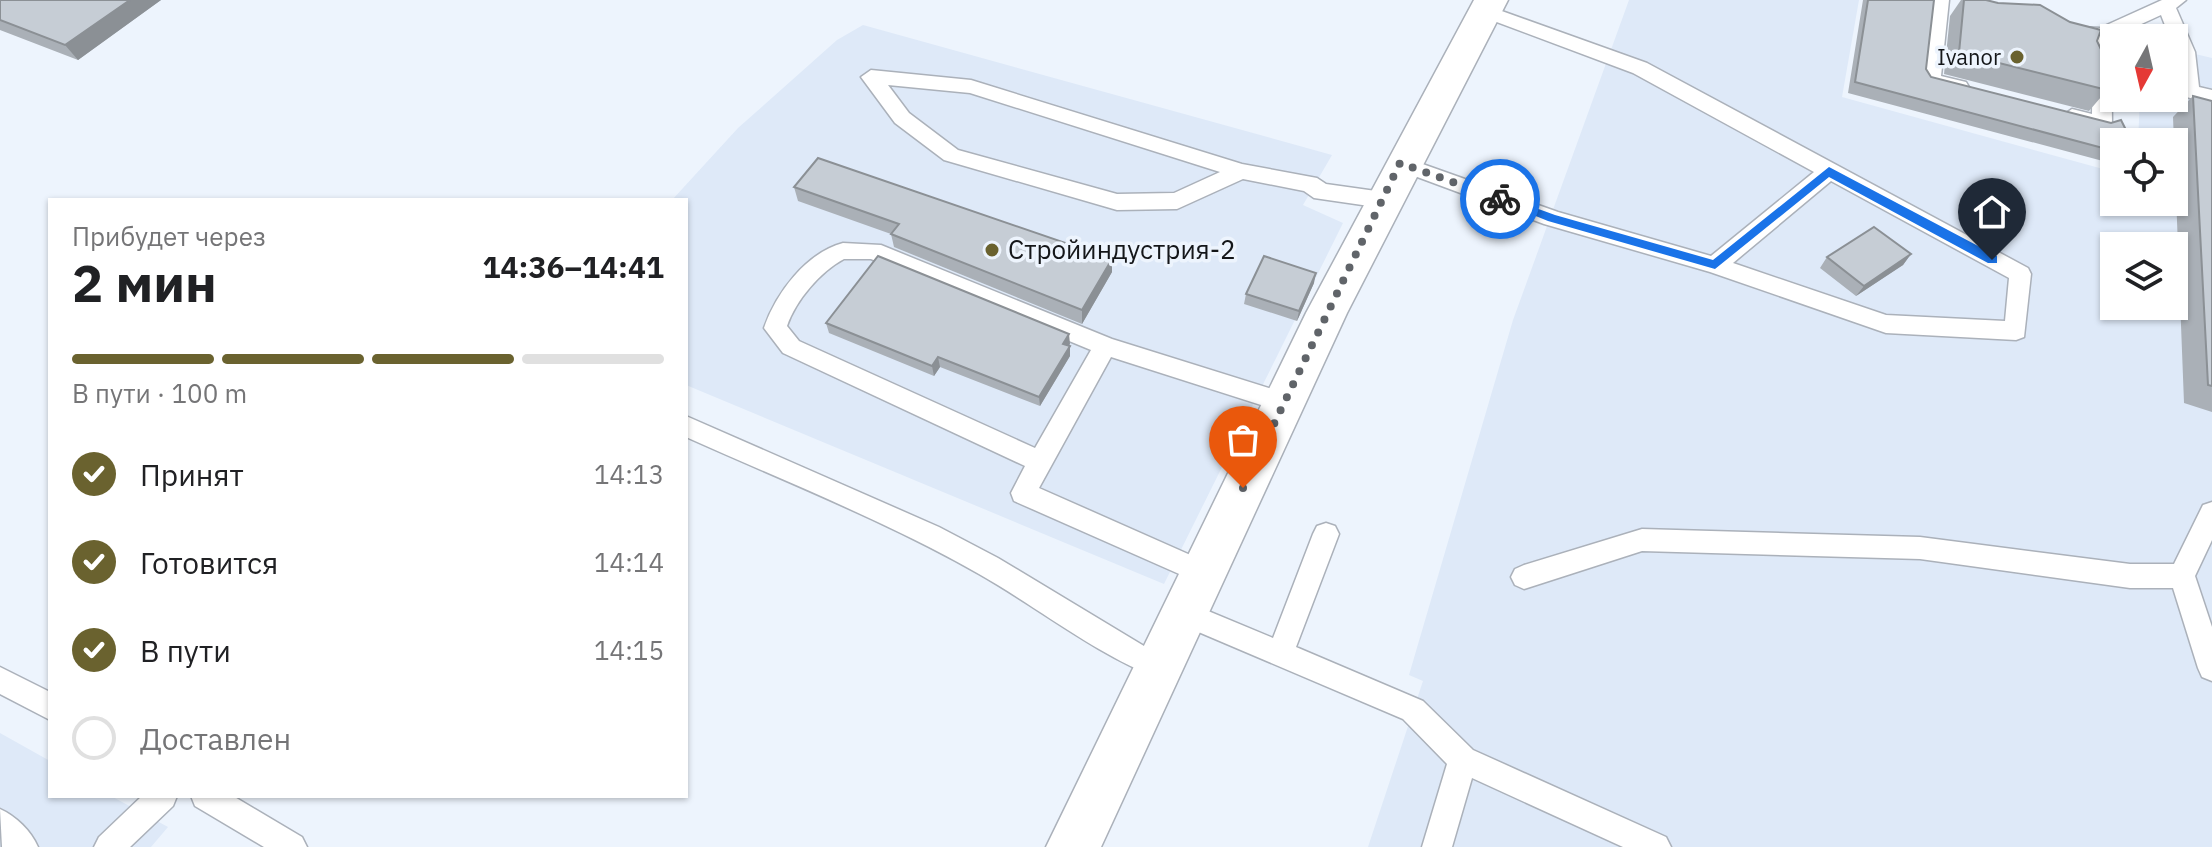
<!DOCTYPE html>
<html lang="ru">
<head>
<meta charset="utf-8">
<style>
  body { margin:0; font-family:"IBM Plex Sans",sans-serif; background:#f6f6f6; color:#202124; height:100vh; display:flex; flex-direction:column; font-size:30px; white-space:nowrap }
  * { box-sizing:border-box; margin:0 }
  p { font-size:26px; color:#757577 }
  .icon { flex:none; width:44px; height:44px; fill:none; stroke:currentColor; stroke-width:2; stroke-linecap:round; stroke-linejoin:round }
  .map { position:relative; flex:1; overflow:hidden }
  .details { position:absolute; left:48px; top:198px; width:640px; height:600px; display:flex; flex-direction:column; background:#fff; border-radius:0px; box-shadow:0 2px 6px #0004 }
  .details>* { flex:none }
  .needle { width:52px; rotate:188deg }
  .controls { position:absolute; left:2100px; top:24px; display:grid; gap:16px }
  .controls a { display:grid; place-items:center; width:88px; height:88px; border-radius:0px; background:#fff; box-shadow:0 2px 6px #0004; font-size:40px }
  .pin { position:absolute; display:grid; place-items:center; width:68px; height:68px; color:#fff; margin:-82px -34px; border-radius:50% 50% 50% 0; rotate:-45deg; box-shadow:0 0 8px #0007 }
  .pin .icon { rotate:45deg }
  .courier { position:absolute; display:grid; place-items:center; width:80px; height:80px; margin:-40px; border:6px solid #1a73e8; border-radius:50%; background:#fff; color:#222; box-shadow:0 2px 10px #0007 }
  .overview em { font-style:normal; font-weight:700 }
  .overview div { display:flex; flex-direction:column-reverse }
  .overview { display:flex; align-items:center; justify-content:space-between; height:136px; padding:0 24px }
  h1 { font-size:52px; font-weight:700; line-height:60px }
  .bar { display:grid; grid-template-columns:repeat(4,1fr); gap:12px 8px; align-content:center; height:96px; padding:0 24px }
  .bar i { height:10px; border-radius:6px; background:#e0e0e0 }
  .bar .current { background:#6a622f }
  .bar p { grid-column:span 4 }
  ol { padding:0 24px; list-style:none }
  li { display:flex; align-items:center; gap:24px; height:88px }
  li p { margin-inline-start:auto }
  li .icon { padding:8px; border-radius:50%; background:#6a622f; color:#fff; stroke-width:4 }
  li:last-child { color:#757577 }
  li i { width:44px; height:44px; border:4px solid #e0e0e0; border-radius:50% }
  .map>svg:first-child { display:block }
</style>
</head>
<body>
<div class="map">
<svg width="2212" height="847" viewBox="0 0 2212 847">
  <rect width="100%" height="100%" fill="#edf4fd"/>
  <path fill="#dee9f8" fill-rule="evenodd" d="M1629,0H1859L1842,97L2114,172V202H2174V142H2138L2140,98H2174V49L2212,58V847H1368L1423,681L1409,675L1513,320ZM2114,246H2174V306H2114Z
    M863,25L1332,155L1303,205L1343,223L1164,584L686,385V200H672L738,128L837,40Z
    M0,733L50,761V796H111L168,827L151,847H0Z"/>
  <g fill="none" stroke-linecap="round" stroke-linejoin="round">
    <g stroke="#abb1ba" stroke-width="3">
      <path id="service" d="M1931,0H1949L1941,76L1966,82L1969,87L1966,92C1954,95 1929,89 1921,80Z
        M2162,0H2186L2176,8L2195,52L2199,87L2212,90V104L2183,96L2180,91L2174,38H2170L2161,15L2111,38L2112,124L2109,129L2102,131L2065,121L2062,116L2072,109L2092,114L2093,39L2079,35V27L2100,28Z
        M1485,5L1647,63L2028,268L2031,274L2024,337L2016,340L1886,333L1710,272L1544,224L1393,168L1390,163L1400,156L1558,212L1711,256L1814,172L1633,73L1478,15V7ZM1831,181L2009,278L2005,321L1886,315L1733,263Z
        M871,70L971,80L1242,164L1317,178L1326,184L1383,192L1394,200L1383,208L1314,198L1304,191L1243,179L1177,209L1117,210L944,160L895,123L861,77ZM888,85L970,93L1220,172L1174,193L1117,194L958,150L909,113Z
        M843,243L881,245L1112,339L1291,395L1295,402L1291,409L1283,412L1111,357L1039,488L1213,565L1217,573L1213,581L1204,585L1195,581L1014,501L1011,493L1025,466L783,353L764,328C776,293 806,253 843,243ZM844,259H871L1091,350L1035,448L799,341L787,326C796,300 820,272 844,259Z
        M686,416L939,527L998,558L1144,646L1168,656L1172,665L1168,674L1158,678C1094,653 1039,608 979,574C886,521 784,481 686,437Z
        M2212,502V540L2195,576L2212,627V681L2202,677L2198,668L2173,588H2130L1920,559L1642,551L1524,589L1515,585L1511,577L1515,569L1524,565L1642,529L1920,537L2130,564H2174L2203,505Z
        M1326,523L1335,526L1339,534L1296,647L1423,701L1473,750L1666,837L1671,847H1623L1472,778L1452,847H1422L1447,764L1403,719L1175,622L1171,613L1175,604L1184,601L1273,638L1313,534L1317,526Z
        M0,667L50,692V720L0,694Z
        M142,796H177L173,806L130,847H94L99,837Z
        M191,796H233L302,837L307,847H264L195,806Z
        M0,809C16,816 31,831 38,847H2Z"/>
    </g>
    <g stroke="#abb1ba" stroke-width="3">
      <path id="minor" d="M1474,0H1508L1347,313L1101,847H1046L1306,313Z"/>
    </g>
    <use href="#service" fill="#fff" fill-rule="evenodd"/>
    <use href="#minor" fill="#fff" fill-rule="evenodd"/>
  </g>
  <path fill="#aab0b7" d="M0,0H161L78,60L0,30Z
    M1863,0H1934L1926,69L1931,77L2114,142V164L1848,93Z
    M1961,0H1986L2097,41L2107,90L2089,111L1944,74L1950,16Z
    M2193,96L2212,101V412L2184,403L2173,117Z
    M794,187L1112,272L1082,324L894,247L891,234L798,201Z
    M1911,254L1903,265L1856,296L1820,268L1827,257Z
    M1314,283L1297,321L1244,304L1246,294Z
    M826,323L1069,334V346L1070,356L1040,406L940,367L934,376L829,333Z"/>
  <path fill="#8b9095" d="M130,0H161L78,60L65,45Z
    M1911,254L1903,265L1856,296L1864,286Z
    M1112,259V272L1082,324V310Z
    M1316,273L1314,283L1297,321L1299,311Z
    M1069,334L1070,344L1064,354L1063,344Z
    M1070,346V356L1040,406L1039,397Z
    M938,357L940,367L934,376L932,366Z"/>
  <path fill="#c6cdd5" stroke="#8b9095" stroke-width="2" d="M0,0H130L65,45L0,20Z
    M1868,0H1934L1926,69L1931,77L2111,123L2121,120L2132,142H2114V151L1855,82Z
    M1964,0H1986L1998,3L2040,5L2070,22L2101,30L2097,41L2107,62V90L1959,53Z
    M2193,96L2212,101V386L2208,385Z
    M818,158L1112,259L1082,310L891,234L899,224L794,187Z
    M1874,227L1911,254L1864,286L1827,257Z
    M878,256L1069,334L1063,344L1070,346L1039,397L938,357L932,366L826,323Z
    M1264,256L1316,273L1299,311L1246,294Z"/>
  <path fill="#1a73e8" d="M1829,167L1997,256V263H1988L1829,177L1715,269L1548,221L1494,199L1500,195L1555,215L1713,260Z"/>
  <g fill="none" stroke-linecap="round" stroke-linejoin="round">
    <path stroke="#606469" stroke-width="8" stroke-dasharray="0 14.4" d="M1243,488L1400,163L1500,199"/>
  </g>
  <g fill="#6a622f" stroke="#edf4fd" stroke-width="3">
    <circle cx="2017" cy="57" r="8"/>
    <circle cx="992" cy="250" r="8"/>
  </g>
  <g text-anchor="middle" stroke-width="7" stroke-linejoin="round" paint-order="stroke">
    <g font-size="22" fill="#141619" stroke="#edf4fd" text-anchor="end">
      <text x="2001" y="65">Ivanor</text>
    </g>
    <g font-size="26" fill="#141619" stroke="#edf4fd" text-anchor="start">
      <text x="1008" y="259">Стройиндустрия-2</text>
    </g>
  </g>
</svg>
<div class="controls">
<a><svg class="needle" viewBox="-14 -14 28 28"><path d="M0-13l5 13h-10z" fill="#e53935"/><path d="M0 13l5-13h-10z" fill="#757577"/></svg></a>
<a><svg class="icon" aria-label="locate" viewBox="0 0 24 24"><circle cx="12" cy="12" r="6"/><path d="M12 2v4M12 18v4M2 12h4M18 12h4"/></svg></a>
<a><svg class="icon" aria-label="layers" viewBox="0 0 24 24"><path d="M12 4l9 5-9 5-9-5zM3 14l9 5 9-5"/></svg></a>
</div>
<div class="pin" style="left:1243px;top:488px;background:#ea580c"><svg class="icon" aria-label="bag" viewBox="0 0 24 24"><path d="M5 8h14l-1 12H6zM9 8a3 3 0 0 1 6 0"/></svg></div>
<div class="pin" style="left:1992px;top:260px;background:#1f2937"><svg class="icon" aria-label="home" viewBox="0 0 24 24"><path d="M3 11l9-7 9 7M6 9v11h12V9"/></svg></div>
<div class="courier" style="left:1500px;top:199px"><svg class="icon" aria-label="bike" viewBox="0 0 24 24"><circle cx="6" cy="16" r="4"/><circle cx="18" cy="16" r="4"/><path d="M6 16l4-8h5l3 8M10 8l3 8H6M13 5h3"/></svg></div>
<section class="details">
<div class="overview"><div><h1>2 мин</h1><p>Прибудет через</p></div><em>14:36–14:41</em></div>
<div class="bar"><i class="current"></i><i class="current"></i><i class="current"></i><i></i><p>В пути · 100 m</p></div>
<ol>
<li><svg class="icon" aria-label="check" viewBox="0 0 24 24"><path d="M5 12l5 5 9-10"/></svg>Принят<p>14:13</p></li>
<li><svg class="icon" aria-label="check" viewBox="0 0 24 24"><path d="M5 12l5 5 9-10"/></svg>Готовится<p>14:14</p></li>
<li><svg class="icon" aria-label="check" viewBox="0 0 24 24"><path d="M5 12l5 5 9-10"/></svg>В пути<p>14:15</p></li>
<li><i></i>Доставлен</li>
</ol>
</section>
</div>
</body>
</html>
